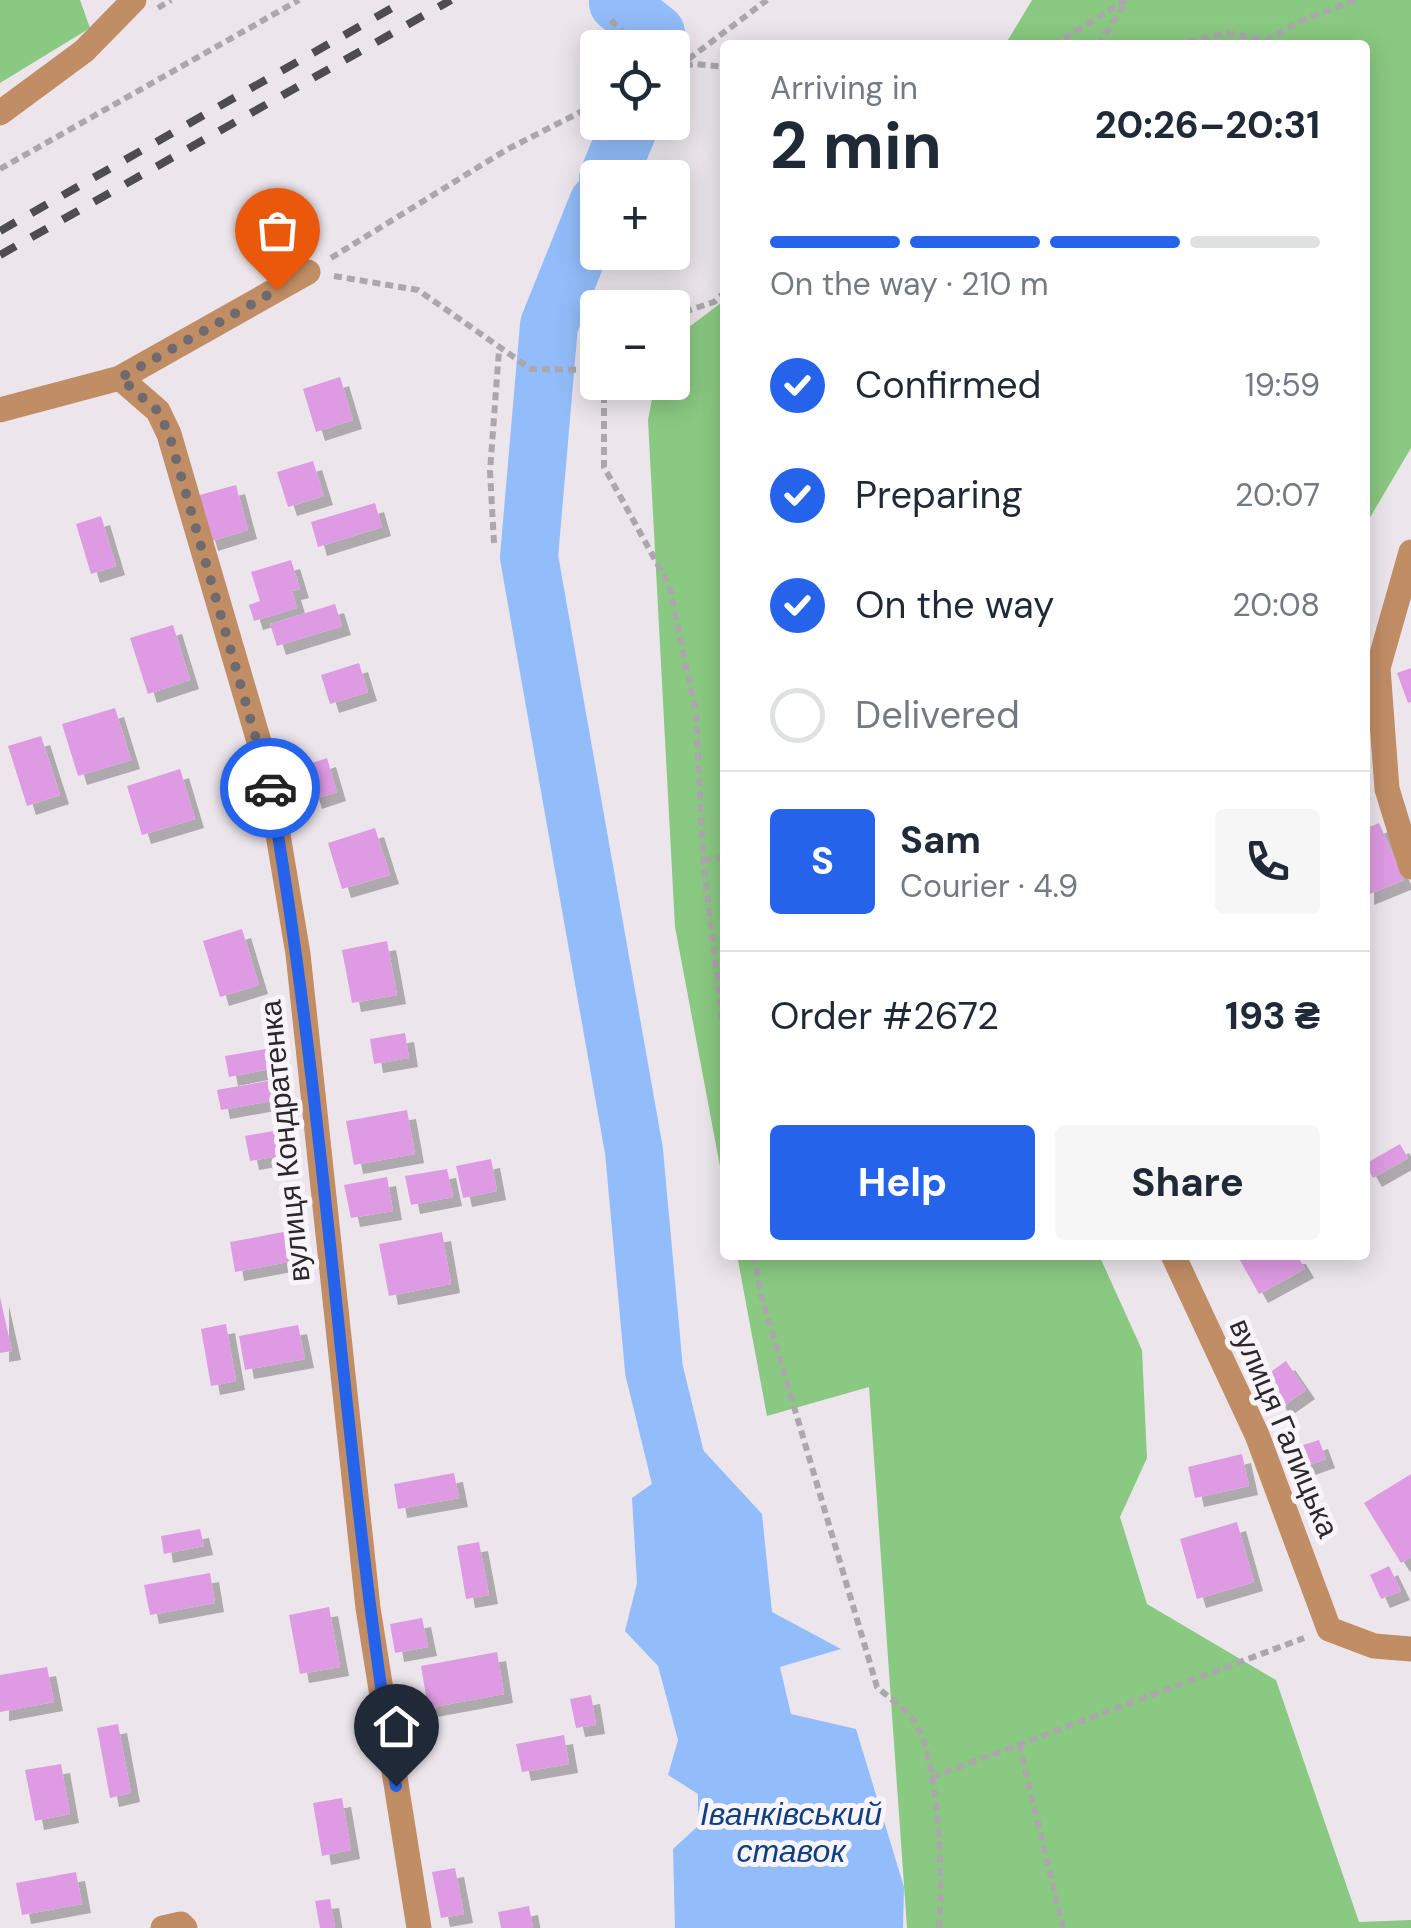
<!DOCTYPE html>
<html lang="en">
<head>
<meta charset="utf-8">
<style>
  body { margin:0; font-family:"DM Sans",sans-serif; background:#f6f6f7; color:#1f2937; height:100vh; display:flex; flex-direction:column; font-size:38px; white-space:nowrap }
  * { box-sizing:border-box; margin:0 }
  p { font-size:32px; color:#747a83 }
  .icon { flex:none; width:55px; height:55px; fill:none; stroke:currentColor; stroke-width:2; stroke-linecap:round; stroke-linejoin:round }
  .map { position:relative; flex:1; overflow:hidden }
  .sheet { position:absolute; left:720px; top:40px; width:650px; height:1220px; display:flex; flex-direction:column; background:#fff; border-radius:10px; box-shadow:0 5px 25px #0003 }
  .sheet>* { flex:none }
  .buttons { position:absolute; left:580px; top:30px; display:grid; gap:20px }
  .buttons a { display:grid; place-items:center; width:110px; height:110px; border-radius:10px; background:#fff; box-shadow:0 5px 25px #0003; font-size:50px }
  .pin { position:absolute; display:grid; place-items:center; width:85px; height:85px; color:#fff; margin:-102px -42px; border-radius:50% 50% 50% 0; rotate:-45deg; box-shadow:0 0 10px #0007 }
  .pin .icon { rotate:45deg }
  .courier { position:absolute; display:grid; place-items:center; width:100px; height:100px; margin:-50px; border:8px solid #2563eb; border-radius:50%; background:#fff; color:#222; box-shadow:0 2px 12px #0007 }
  .summary em { font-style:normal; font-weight:700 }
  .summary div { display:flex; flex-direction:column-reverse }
  .summary { display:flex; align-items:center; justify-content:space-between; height:170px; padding:0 50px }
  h1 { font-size:65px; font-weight:700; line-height:75px }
  .bar { display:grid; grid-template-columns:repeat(4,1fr); gap:15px 10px; align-content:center; height:120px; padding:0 50px }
  .bar i { height:12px; border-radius:8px; background:#e0e1e3 }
  .bar .selected { background:#2563eb }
  .bar p { grid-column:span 4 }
  .line { display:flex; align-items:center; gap:25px; padding:0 50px; border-top:2px solid #e0e1e3 }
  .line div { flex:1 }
  .round { display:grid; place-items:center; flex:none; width:105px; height:105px; border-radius:10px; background:#f6f6f7 }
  ol { padding:0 50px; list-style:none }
  li { display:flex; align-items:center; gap:30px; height:110px }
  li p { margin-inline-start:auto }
  li .icon { padding:10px; border-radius:50%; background:#2563eb; color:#fff; stroke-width:4 }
  li:last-child { color:#747a83 }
  li i { width:55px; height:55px; border:5px solid #e0e1e3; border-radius:50% }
  .primary-button { display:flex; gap:20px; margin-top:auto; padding:20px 50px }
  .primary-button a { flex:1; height:115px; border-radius:10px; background:#2563eb; color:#fff; font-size:40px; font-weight:700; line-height:115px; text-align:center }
  .primary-button a+a { background:#f6f6f7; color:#1f2937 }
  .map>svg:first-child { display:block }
</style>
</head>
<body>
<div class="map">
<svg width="1411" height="1928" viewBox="0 0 1411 1928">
  <defs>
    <filter id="shadow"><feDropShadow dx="9" dy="9" stdDeviation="0" flood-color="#0004"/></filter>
  </defs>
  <rect width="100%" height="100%" fill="#ece6ec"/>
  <path fill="#8ac982" d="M0,0H80L90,28L0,83Z
    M1032,0H1411V448L1365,526V45H1005Z
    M725,300V1193L675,927L648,420L655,383L672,382L673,339Z
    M737,1255H1099L1142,1350L1147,1458L1120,1517L1147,1604L1276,1680L1359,1922L1411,1920V1928H907L869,1387L767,1416Z"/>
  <path fill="#92bdfa" d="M691,1437L762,1514L772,1612L841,1649L780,1667L791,1714L856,1729L904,1887L903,1928H675L673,1849L698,1826V1794L668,1775L678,1740L658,1666L625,1631L637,1583L632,1498L673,1469Z"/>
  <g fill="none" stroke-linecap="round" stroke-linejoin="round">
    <path stroke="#92bdfa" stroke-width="58" d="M618,3L656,33
      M608,178L631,122
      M598,203L549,325L529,557L634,1151L654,1370L695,1538"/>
  </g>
  <path fill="#de9be3" filter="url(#shadow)" d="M340,377L353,420L316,432L303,389Z
    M313,461L324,496L288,507L277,472Z
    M236,485L248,530L209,542L196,496Z
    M375,503L382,527L318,547L311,522Z
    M101,516L116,566L91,574L76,524Z
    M291,560L300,589L292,591L297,608L254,621L249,605L260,601L251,572Z
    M335,604L342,626L277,646L270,624Z
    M173,625L190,680L148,694L130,638Z
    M359,663L368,692L330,704L321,675Z
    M1411,668V702L1408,703L1397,673Z
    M115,708L131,760L78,776L62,724Z
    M41,736L60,795L27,806L8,746Z
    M327,758L337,792L313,800L303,766Z
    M180,769L195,819L142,835L127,786Z
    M1379,823L1404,880L1365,896V829Z
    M375,828L390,875L342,889L328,843Z
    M242,929L259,985L220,997L203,941Z
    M387,941L397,995L352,1003L342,950Z
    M405,1033L409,1058L374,1064L370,1039Z
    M266,1049L270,1069L229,1077L225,1056Z
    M273,1080L277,1100L221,1110L217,1090Z
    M407,1110L415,1154L354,1165L346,1121Z
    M285,1129L290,1154L250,1161L245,1136Z
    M1400,1144L1408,1158L1373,1178L1365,1164Z
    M491,1159L497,1191L463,1198L456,1166Z
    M447,1169L453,1197L411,1205L405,1176Z
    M387,1177L393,1211L351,1218L344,1185Z
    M294,1230L299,1260L235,1272L230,1242Z
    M442,1232L451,1284L389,1296L379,1244Z
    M1237,1255H1297L1305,1269L1259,1294Z
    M0,1297L12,1351L0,1353Z
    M226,1324L236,1381L211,1386L201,1329Z
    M298,1325L305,1359L245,1370L239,1336Z
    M1286,1361L1306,1390L1282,1407L1262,1378Z
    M1319,1440L1326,1459L1295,1470L1288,1450Z
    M1242,1454L1249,1486L1195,1498L1188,1467Z
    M454,1473L459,1498L398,1509L394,1484Z
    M1411,1474V1557L1401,1563L1364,1503Z
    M1237,1522L1254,1582L1197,1599L1180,1539Z
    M200,1529L204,1546L164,1554L161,1536Z
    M479,1542L489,1595L466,1599L457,1546Z
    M1389,1566L1401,1591L1381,1599L1370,1575Z
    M210,1573L215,1603L150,1615L144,1585Z
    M329,1607L340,1667L300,1674L289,1615Z
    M422,1618L428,1647L395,1653L390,1624Z
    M497,1652L504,1694L428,1708L421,1666Z
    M47,1667L54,1702L0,1712V1675Z
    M591,1695L596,1725L576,1728L570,1699Z
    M118,1724L131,1793L110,1798L97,1728Z
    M564,1735L569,1764L522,1772L516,1744Z
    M61,1764L70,1814L35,1821L25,1770Z
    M342,1798L351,1850L322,1856L313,1803Z
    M455,1868L464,1914L441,1918L432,1872Z
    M76,1872L82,1904L22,1915L16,1883Z
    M330,1899L335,1928H320L315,1901Z
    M529,1906L533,1928H501L498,1912Z"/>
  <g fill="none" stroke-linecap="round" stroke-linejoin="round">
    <path stroke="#aba7ab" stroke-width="6" stroke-dasharray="8 5" stroke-linecap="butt" d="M158,8L171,0
      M611,20L639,48
      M1053,45L1126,0
      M1098,45L1125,4
      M1176,45L1227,33L1267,40L1303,20L1355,0
      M678,67L767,0
      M672,68L695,64L725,67
      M0,169L299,0
      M331,258L506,150L598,103
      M334,276L418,290L531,369L598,370
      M672,316L714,302L725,292
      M604,382V467L669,585L696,713L703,860L725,1043
      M494,543L490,471L499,350
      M703,860L725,857
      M754,1255L761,1295L877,1687C888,1697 903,1707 912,1718C940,1753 943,1883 939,1928
      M1019,1744L1063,1928
      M932,1777L1304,1638"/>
    <path stroke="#c08d65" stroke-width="25" d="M0,113L84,51L134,0
      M120,378L158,411L169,434L267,769L298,954L368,1608L419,1928
      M0,410L120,378L308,272
      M1411,552L1378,668L1387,789L1411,867
      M1173,1255L1257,1435L1329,1629L1374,1646L1411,1649
      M163,1928L181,1924L185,1928"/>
    <path stroke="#4f4c4f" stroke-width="8" stroke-dasharray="18 18" stroke-linecap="butt" d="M0,231L406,0
      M0,255L451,0"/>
  </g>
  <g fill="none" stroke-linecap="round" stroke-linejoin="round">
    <path stroke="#6e6a6e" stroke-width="10" stroke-dasharray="0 18" d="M270,788L169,434L158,411L120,378L277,290"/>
    <path stroke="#2563eb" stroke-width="12" d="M270,788C328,1118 342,1454 396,1786"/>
  </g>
  <g text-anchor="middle" stroke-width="10" stroke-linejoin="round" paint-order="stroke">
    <g font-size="30" fill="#2a282a" stroke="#f9f4f9">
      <text transform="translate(285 1141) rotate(-96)" y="10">вулиця Кондратенка</text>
      <text transform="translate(1284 1428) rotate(67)" y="10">вулиця Галицька</text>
    </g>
    <g font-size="32" font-style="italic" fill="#0e4082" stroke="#f9f4f9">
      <text x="791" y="1825">Іванківський<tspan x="791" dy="37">ставок</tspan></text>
    </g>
  </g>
</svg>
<div class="buttons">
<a><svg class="icon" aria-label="locate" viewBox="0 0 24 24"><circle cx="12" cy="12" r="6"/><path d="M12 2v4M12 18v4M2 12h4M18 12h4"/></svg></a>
<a>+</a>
<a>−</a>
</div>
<div class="pin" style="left:277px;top:290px;background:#ea580c"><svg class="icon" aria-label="bag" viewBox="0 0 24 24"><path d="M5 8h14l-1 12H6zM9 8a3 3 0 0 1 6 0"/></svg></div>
<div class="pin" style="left:396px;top:1786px;background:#1f2937"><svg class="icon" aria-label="home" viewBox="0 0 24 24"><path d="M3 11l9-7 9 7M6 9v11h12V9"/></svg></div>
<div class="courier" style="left:270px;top:788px"><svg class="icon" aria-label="car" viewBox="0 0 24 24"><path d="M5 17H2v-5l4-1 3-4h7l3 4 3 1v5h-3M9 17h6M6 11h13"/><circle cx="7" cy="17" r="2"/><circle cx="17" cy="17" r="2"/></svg></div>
<section class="sheet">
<div class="summary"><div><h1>2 min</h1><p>Arriving in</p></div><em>20:26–20:31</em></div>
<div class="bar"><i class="selected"></i><i class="selected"></i><i class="selected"></i><i></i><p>On the way · 210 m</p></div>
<ol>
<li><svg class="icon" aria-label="check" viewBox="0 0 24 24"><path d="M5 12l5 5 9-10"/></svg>Confirmed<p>19:59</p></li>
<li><svg class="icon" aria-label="check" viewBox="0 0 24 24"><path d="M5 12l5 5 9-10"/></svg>Preparing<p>20:07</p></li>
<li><svg class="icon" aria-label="check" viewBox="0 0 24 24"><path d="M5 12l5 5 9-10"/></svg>On the way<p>20:08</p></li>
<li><i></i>Delivered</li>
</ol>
<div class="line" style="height:180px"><b class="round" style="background:#2563eb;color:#fff">S</b><div><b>Sam</b><p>Courier · 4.9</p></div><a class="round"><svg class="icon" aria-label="phone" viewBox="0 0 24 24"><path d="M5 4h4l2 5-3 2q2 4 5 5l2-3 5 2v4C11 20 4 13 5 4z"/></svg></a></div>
<div class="line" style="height:130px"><div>Order #2672</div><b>193 ₴</b></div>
<div class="primary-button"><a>Help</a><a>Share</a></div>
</section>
</div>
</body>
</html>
